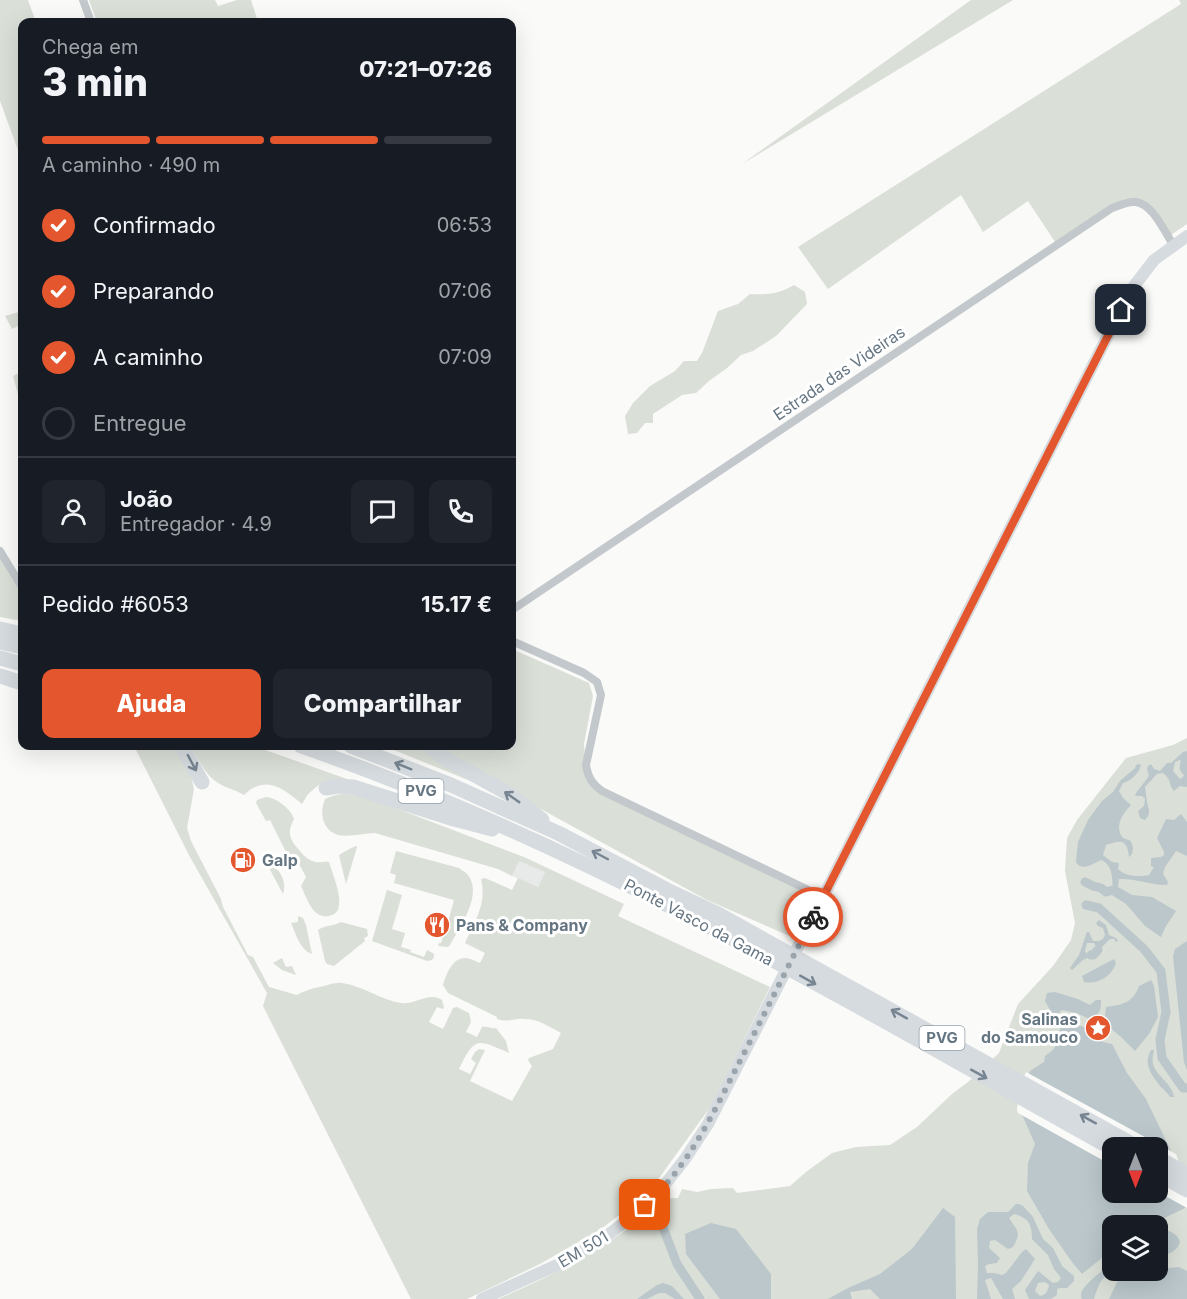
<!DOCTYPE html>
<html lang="pt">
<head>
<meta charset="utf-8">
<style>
  body { margin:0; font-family:Inter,sans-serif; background:#20242c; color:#f1f3f6; height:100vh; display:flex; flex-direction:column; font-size:22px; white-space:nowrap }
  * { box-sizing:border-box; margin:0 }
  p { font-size:20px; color:#9ea1a6 }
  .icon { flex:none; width:33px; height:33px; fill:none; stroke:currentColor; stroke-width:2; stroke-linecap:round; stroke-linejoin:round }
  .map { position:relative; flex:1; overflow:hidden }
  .drawer { position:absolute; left:18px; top:18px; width:498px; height:732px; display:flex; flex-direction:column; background:#171b24; border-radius:12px; box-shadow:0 6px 24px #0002 }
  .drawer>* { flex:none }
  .needle { width:39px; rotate:180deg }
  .tools { position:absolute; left:1102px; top:1137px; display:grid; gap:12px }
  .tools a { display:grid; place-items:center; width:66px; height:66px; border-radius:12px; background:#171b24; box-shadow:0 6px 24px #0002; font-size:30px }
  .pin { position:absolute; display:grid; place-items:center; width:51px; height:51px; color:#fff; margin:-26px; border-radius:12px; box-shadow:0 3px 9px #0006 }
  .courier { position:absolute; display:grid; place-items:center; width:60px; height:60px; margin:-30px; border:4px solid #e4572e; border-radius:50%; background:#fff; color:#222; box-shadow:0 2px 8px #0007 }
  .head em { font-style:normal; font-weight:800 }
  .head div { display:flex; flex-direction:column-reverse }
  .head { display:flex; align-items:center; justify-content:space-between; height:102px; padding:0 24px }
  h1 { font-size:39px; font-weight:800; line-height:45px }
  .bar { display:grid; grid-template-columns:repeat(4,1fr); gap:9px 6px; align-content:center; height:72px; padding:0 24px }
  .bar i { height:8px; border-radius:4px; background:#363941 }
  .bar .active { background:#e4572e }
  .bar p { grid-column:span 4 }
  .line { display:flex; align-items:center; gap:15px; padding:0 24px; border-top:2px solid #363941 }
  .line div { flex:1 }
  .round { display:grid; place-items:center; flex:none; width:63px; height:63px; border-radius:12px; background:#20242c }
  ol { padding:0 24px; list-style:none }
  li { display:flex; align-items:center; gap:18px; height:66px }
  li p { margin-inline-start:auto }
  li .icon { padding:6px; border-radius:50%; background:#e4572e; color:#fff; stroke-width:4 }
  li:last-child { color:#9ea1a6 }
  li i { width:33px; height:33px; border:3px solid #363941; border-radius:50% }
  .primary-button { display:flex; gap:12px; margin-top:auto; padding:12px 24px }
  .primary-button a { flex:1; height:69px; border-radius:12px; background:#e4572e; color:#fff; font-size:24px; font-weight:800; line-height:69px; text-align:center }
  .primary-button a+a { background:#20242c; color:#f1f3f6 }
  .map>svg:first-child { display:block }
</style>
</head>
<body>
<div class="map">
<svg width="1187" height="1299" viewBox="0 0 1187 1299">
  <rect width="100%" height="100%" fill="#fafaf8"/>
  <path fill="#e8e9e9" d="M519,860L545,872L538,887L512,876Z"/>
  <path fill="#dadfd7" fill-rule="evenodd" d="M0,0H28L36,22H22V161L0,101Z
    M89,0H215L218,6L237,0H251L258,22H97Z
    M971,0H1013L742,164Z
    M1179,0H1187V224L1168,237L1147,207L1123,203L1057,245L1028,201L983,232L961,195L828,289L798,247L1181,4Z
    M794,285L805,292L807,304L776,336L753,351L741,355L727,368L709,381L696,393L682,395L653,414V423H645L637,433L628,434L625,416L633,403L650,386L675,371L684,361H697L702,353L718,311L738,304L750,294C767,295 779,294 794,285Z
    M22,311V324L12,329L5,316Z
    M22,371V409L13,376Z
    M0,555L22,591V621L0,617Z
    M512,649L589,683L593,696L584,744L586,765L594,784L823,897L801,941L707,900L539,808L435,746H512Z
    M1187,738V1299H498C546,1278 595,1255 636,1222C645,1216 652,1207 659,1199L678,1198L682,1189L697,1192L711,1189L733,1188L737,1193L790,1186L806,1172L832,1153L856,1147L890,1145L917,1127L952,1094L968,1082L999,1053L1018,1004L1053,966L1071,940L1075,923L1065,871L1067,838L1077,820L1126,758L1173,745ZM1113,1148H1158V1192H1113ZM1113,1226H1158V1270H1113Z
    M134,746H171L175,749L191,776L194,789L187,828L191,841L221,899L223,907L248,955L253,957L269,987L297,995C305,991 310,989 319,987C327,986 334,982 342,983C363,986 381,1000 401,1003C416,1005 429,991 442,1000L444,1008L443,1009L437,1007L429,1022L443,1029L453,1008L457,1007L469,1013L471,1022L466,1032L477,1037L482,1027C489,1026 490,1029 496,1028L506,1041L509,1053C477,1039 475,1036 459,1069L470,1074L476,1063L471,1059L475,1052L479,1049L485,1050L470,1081L512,1101L532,1066L528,1060L529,1058L553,1049L561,1033C550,1027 538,1019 525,1019C513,1018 510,1023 497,1019V1017L448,993L443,985C446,975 452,958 465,958C470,958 475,961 480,963L485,953L465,943C475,920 487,905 481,879L485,878L512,890L518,878L538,887L545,872L519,861L512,876L498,869L375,833C357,833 333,844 324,822C321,814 322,807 325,799C340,791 353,794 369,798L524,857L624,904L618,916L770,987L711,1106L649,1192L601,1229L540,1264L467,1299H411L263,1006L267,993L190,857Z
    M189,746H254L364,785L321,783L308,794L302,804C283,788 266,774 244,795C236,790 226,788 218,783C205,775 198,758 189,746Z
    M384,746H418L473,782Z
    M266,797C277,798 291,809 294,819C287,832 289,839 299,850C303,855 308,860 315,862C319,863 325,861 329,862C332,873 341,893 339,904C339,909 337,913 332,915C314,922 307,899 301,886L306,877L298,862L287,861L285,856L287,854L270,820L266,821L256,803L257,800Z
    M357,846V847L346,884L339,855L351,848Z
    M396,851L459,868C461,870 464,871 467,874C484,893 460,927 450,945L448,947L438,946L439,943H441L445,930L443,929L445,922H448L454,900L394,883L396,875L390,873Z
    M270,865C281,869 287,883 283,894L268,866Z
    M387,890L402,895L392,929L405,933L401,947L411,950L410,952L424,957L427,950L434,954V957L432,960L427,961L372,941Z
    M298,916L303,918L306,925L312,954C300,950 296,934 291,923L298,922Z
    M341,922L367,929L368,936L364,938L365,941L334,966L327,964L325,961L318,930C322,926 334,926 341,922Z
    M282,958L286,967L292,966L296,975L282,970L273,963Z"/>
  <path fill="#bbc7cb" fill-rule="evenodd" d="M1187,751V761L1185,762L1180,760L1175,762L1173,771L1180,779L1183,777L1186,771L1187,772V787L1180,786L1174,791L1171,787C1170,781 1168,777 1163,773L1157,774L1145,787C1146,792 1146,797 1147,802C1149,810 1151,813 1145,820L1140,818L1138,811L1144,806L1145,799L1142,796H1135L1136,793L1149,776L1147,769L1148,766L1151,764L1154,769L1160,771L1167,763H1171L1183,752Z
    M1139,764L1141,765C1139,773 1131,781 1123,783L1119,791L1123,798L1131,805C1122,814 1114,827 1123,838L1131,841L1133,848L1132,854L1129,857C1127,840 1122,839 1106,845L1103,855L1112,862L1119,863L1118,869C1126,877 1139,877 1149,875L1154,867L1151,866V858L1161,857L1164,855V852L1157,838L1166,819L1174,820L1181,814L1187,822V856L1176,851L1165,867L1163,874L1168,882L1167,885C1151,885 1135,878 1119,879L1118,887L1132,895L1152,897L1176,911L1166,926L1161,937L1145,926L1126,904L1112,895C1113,884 1114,864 1101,860C1092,864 1082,872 1076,862L1078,842L1088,820L1102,801L1113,792L1120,781L1135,768L1136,765Z
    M1099,920L1106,925L1109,935L1116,938L1118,941L1116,942L1114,939H1110L1098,951L1094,943H1087L1085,951L1087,955L1091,956L1083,960L1072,970L1070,968L1079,955L1087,932H1089L1093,941H1099L1103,939L1105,935L1103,928L1098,926L1096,923Z
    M1187,941V1070L1184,1062L1173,956L1175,949Z
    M1114,959L1116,963C1112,976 1098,985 1084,982L1082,976Z
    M1151,980L1154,986L1158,1017L1149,1034L1135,1051L1121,1037L1104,1023L1106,1007C1122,1005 1133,1003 1139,986Z
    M1055,992L1078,999L1090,1005L1096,1000H1101C1101,1011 1100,1014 1090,1019L1076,1013L1062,1010L1052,1019L1050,1010L1045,1001L1047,993Z
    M1072,1023L1084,1027L1103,1042L1112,1044L1127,1073L1146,1099L1171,1151L1187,1192V1205L1185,1208L1150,1225L1113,1226V1249L1082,1274L1072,1262L1049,1229L1027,1191L1028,1163L1035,1144L1020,1110L1022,1090L1030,1071L1044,1062L1045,1056C1062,1045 1054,1042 1061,1027ZM1113,1148H1158V1192H1113Z
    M1151,1050H1154C1153,1054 1152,1060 1153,1064C1156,1076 1172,1083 1174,1097H1170C1167,1092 1164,1090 1160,1086C1151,1074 1143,1064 1151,1050Z
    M1016,1204H1019L1023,1206L1033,1217L1043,1239L1053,1248L1062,1266L1074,1276V1281L1067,1288H1060L1057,1289V1295L1051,1299H1029L1025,1290L1038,1271L1053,1283L1058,1282L1061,1278L1054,1269L1048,1255L1032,1239C1032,1225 1029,1218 1014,1214L1009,1218C1017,1231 1022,1231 1013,1247L1008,1249L995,1240L990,1241L989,1248L1000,1258L997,1263L989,1264L985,1266L987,1273H994L1002,1275L1006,1273L1022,1252L1026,1249L1035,1259L1021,1281L1012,1289L1015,1299H1003L991,1278L985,1280L991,1299H977L978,1265L977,1229L980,1219L988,1212H1008ZM1045,1282L1049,1285C1048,1291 1046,1295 1040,1296L1035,1291L1038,1283Z
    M943,1208L955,1217L956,1299H880L870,1289L850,1292L852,1299H828L848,1288L880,1274L912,1249Z
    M711,1223L736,1229L771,1274V1299H720L686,1254L685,1234Z
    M1164,1230C1172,1231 1178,1235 1180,1242C1177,1252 1167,1255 1158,1257V1233Z
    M1113,1262L1114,1271C1101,1276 1098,1286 1094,1299H1082C1081,1297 1081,1296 1081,1294C1082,1285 1106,1268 1113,1262Z
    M1179,1267L1187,1271V1299H1109L1118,1280C1131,1275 1143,1270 1158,1270V1269Z
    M663,1283L672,1286L684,1299H675L665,1293H659L647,1299H637L657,1285Z"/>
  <path fill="#fafaf8" d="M1026,1072L1176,1154L1187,1183V1208L1158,1192V1148H1113V1166L1018,1113L1017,1110L1019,1089Z"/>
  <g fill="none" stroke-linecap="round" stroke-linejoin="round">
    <path stroke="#bbc7cb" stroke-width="9" d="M1185,762L1184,768L1186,771
      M1085,882L1093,886L1101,888L1106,892L1113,890
      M1086,905L1099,908L1144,949L1161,971L1166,1012L1160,1040L1162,1058L1183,1088H1187
      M1091,955H1093L1098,950
      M656,1209L677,1264L700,1299"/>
    <path stroke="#c3c8cc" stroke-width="8" d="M83,0L91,22
      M0,551L22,587
      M512,610L1112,208C1120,205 1128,201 1136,202C1153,204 1165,233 1174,246
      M512,641L584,673L597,682L601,695L586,765C588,777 592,784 602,791L823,897"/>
    <path stroke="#d6dbdf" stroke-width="12" d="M482,1299L557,1265L600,1241L634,1215L656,1196L685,1159L708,1124L1131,290L1154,260L1187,236"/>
    <path stroke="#d6dbdf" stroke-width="15" d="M0,629L22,634
      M0,642L22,647
      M0,658L22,664
      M0,676L22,683
      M181,746L202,782
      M301,746C587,845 849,1002 1113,1149
      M351,746L451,785L558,833L667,890L718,914L1139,1148
      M429,746L446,759L509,794L542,820
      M326,788L338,786L353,787L454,819L492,829
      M1158,1158L1187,1174
      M1158,1174L1187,1190"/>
  </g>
  <defs><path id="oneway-shaft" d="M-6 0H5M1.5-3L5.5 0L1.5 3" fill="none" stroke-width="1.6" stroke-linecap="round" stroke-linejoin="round" transform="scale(1.5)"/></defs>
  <g stroke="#768591">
    <use href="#oneway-shaft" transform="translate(192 763) rotate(62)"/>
    <use href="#oneway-shaft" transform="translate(403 766) rotate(-158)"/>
    <use href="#oneway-shaft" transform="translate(512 797) rotate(-145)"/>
    <use href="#oneway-shaft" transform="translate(600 855) rotate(-152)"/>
    <use href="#oneway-shaft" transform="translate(808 980) rotate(29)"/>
    <use href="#oneway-shaft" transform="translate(899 1014) rotate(-151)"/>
    <use href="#oneway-shaft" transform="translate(979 1074) rotate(29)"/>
    <use href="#oneway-shaft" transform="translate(1088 1119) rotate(-151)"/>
  </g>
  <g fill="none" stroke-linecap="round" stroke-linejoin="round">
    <path stroke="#99a4ac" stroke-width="6" stroke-dasharray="0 10.8" d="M645,1205C689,1167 714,1111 740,1061C765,1013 789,965 813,917"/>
    <path stroke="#e4572e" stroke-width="8" d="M813,917L1121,310"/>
  </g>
  <defs>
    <g id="fuel-disc" transform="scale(1.35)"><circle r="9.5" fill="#e4572e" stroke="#fff"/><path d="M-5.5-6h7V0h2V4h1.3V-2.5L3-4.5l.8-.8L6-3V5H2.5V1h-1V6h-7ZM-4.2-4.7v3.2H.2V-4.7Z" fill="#fff"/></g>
    <g id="restaurant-disc" transform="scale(1.35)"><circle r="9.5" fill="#e4572e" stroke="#fff"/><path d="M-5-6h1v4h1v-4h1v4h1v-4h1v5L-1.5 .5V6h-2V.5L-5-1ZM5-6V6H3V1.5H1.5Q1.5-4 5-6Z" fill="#fff"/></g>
    <g id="sight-disc" transform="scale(1.35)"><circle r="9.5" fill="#e4572e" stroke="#fff"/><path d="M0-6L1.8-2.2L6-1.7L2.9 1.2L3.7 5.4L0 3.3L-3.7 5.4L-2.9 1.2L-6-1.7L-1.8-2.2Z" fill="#fff"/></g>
  </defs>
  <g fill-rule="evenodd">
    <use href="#fuel-disc" x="243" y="860"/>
    <use href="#restaurant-disc" x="437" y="925"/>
    <use href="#sight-disc" x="1098" y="1028"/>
  </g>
  <g text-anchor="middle" stroke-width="6" stroke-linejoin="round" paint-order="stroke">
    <g fill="#fff" stroke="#939fa8" stroke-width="1.5">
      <rect x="398.5" y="779" width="45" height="24" rx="4.5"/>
      <rect x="919.5" y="1026" width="45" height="24" rx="4.5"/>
    </g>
    <g font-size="15" font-weight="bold" fill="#657683">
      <text x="421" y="796">PVG</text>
      <text x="942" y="1043">PVG</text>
    </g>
    <g font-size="16" fill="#657683" stroke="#fff">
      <text transform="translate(839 373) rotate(-34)" y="6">Estrada das Videiras</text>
      <text transform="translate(699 922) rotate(28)" y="6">Ponte Vasco da Gama</text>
      <text transform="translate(583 1249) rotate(-31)" y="6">EM 501</text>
    </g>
    <g font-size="16" font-weight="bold" fill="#657683" stroke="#fff" text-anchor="start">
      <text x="262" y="866">Galp</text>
      <text x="456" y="931">Pans &amp; Company</text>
      <text x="1078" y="1025" text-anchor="end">Salinas<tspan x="1078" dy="18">do Samouco</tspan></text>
    </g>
  </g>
</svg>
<div class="tools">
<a><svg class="needle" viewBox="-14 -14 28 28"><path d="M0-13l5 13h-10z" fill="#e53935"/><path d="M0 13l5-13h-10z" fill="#9ea1a6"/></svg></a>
<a><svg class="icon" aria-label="layers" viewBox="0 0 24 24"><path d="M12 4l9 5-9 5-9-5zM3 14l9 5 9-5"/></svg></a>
</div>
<div class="pin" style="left:645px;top:1205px;background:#ea580c"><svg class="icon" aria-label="bag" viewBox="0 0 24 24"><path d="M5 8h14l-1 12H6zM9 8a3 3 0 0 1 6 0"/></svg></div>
<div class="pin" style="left:1121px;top:310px;background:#1f2937"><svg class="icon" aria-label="home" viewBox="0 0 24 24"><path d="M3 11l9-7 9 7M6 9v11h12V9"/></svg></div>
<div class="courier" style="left:813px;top:917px"><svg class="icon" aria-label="bike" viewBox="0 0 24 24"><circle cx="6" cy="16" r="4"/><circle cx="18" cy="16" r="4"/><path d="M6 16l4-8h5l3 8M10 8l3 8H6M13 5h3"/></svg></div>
<section class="drawer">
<div class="head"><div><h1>3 min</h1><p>Chega em</p></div><em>07:21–07:26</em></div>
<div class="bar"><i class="active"></i><i class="active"></i><i class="active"></i><i></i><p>A caminho · 490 m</p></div>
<ol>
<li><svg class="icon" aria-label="check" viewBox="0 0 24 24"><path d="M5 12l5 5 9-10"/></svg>Confirmado<p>06:53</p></li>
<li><svg class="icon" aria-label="check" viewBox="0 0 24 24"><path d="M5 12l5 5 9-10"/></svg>Preparando<p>07:06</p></li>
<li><svg class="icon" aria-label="check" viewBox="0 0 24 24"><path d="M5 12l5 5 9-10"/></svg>A caminho<p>07:09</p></li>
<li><i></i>Entregue</li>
</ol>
<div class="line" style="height:108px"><a class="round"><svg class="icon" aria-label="person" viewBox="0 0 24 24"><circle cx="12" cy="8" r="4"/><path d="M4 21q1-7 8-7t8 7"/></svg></a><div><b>João</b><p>Entregador · 4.9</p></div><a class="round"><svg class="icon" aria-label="chat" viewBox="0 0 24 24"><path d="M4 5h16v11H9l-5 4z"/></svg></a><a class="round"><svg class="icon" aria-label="phone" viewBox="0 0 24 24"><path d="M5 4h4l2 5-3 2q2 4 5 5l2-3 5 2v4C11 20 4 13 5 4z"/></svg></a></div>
<div class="line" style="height:78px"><div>Pedido #6053</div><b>15.17 €</b></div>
<div class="primary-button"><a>Ajuda</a><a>Compartilhar</a></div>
</section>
</div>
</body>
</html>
